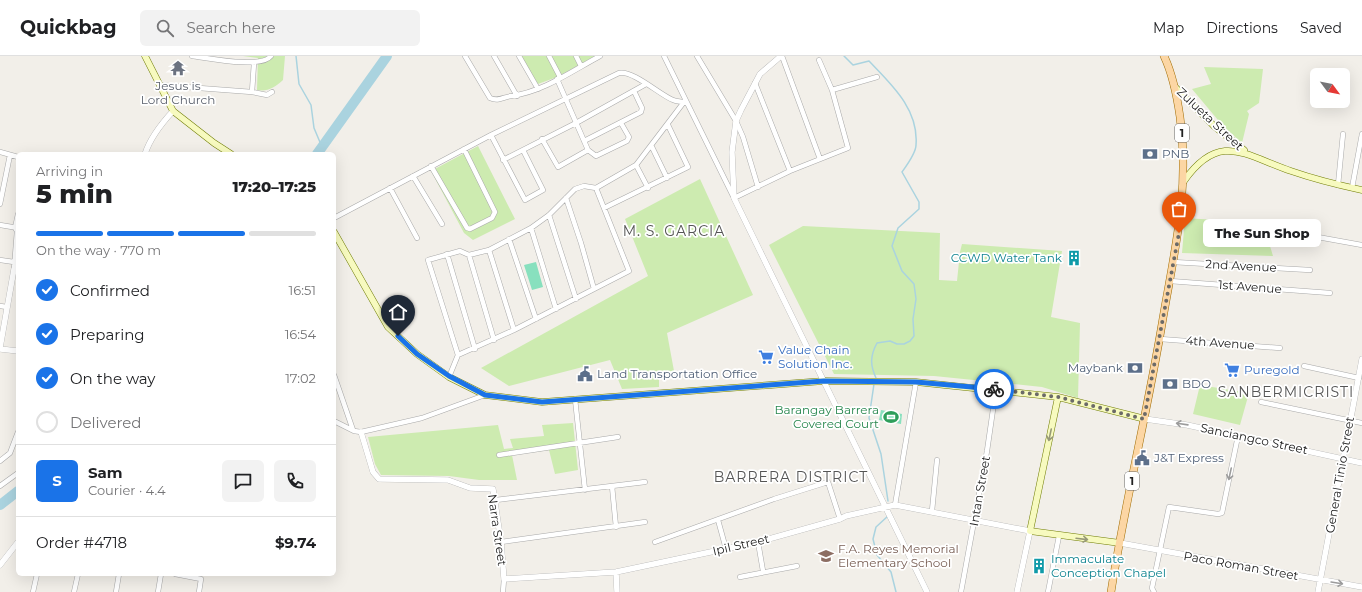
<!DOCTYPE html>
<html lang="en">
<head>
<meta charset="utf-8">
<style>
  body { margin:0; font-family:Montserrat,sans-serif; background:#f2f2f2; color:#202124; height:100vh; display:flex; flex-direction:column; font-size:15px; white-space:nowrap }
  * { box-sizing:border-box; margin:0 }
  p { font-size:13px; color:#757577 }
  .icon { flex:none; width:22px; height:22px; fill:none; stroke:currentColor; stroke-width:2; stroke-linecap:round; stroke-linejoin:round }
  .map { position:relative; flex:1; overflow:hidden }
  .sheet { position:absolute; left:16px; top:96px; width:320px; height:424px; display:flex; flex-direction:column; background:#fff; border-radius:6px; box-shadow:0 4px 16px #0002 }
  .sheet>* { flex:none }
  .needle { width:26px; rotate:122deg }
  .tools { position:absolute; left:1310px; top:12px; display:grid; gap:8px }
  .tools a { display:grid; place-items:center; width:40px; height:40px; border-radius:6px; background:#fff; box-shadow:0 4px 16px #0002; font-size:20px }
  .pin { position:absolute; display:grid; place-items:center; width:34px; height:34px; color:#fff; margin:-41px -17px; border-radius:50% 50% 50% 0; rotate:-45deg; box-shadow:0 0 4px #0007 }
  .pin .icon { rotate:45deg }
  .courier { position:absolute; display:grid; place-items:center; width:40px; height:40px; margin:-20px; border:3px solid #1a73e8; border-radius:50%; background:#fff; color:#222; box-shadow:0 1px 5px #0007 }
  .bubble { position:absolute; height:28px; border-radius:6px; background:#fff; box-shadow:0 4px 16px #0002; font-size:13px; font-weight:800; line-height:28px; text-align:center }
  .summary em { font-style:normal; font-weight:800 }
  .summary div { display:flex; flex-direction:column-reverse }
  .summary { display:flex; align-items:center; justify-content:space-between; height:68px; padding:0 20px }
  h1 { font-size:26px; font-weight:800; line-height:30px }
  .bar { display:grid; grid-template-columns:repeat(4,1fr); gap:6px 4px; align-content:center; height:48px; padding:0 20px }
  .bar i { height:5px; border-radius:3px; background:#e0e0e0 }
  .bar .on { background:#1a73e8 }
  .bar p { grid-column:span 4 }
  .line { display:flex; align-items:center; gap:10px; padding:0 20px; border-top:1px solid #e0e0e0 }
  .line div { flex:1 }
  .round { display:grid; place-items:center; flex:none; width:42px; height:42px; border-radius:6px; background:#f2f2f2 }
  ol { padding:0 20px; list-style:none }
  li { display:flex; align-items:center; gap:12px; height:44px }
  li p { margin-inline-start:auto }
  li .icon { padding:4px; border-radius:50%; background:#1a73e8; color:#fff; stroke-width:4 }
  li:last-child { color:#757577 }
  li i { width:22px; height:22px; border:2px solid #e0e0e0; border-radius:50% }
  header { display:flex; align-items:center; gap:24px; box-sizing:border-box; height:56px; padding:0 20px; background:#fff; border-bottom:1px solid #e0e0e0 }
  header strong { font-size:19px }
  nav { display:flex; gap:22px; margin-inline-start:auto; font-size:14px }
  .search { width:280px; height:36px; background:#f2f2f2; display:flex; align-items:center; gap:10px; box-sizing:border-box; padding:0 14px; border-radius:6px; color:#757577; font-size:15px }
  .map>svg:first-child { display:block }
</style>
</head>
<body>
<header>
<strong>Quickbag</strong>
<div class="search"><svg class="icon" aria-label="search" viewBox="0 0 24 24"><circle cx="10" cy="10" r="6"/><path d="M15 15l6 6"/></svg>Search here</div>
<nav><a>Map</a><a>Directions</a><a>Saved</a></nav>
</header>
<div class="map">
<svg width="1362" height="536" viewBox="0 0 1362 536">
  <rect width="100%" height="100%" fill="#f2efe9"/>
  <path fill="#cdebb0" d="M243,0H285L283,24C275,31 268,36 257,34L258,2Z
    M520,0H595L557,21L538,28Z
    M1204,11L1263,13L1259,47L1247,55L1249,58L1242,87L1223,70L1192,33L1211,28Z
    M478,90L515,163L473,184L464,177L431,115Z
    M700,123L753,239L667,277L674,315L659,317V331L622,333L610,304L509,330L481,312L648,220L625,163Z
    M1185,162L1263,167L1273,200L1182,197Z
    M803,170L940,177L939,224L957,225L960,196L962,188L1062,195L1051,261L1080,267L1078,342L1042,331L934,320L834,318L769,189Z
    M1200,329L1249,337L1240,369L1193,358Z
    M573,367L578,414L555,418L549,394L512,399L517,424H479L449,420L381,419L375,408L368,381L498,369L504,393L513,392L510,383L544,380L542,369Z"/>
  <path fill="#88e0be" d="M536,206L543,231L532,234L524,209Z
    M881,354L902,358L901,368L879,364Z"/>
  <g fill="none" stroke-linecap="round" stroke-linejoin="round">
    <path stroke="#aad3df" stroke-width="1.5" d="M296,0L299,28L311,49L314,72L322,91
      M844,0L853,9L869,5C891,28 919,53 916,89C916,97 907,109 902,116L919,146V153L898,172L892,190L902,215L914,228L916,243L913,263L914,280L910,285L904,288H897L890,285L877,287C870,300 870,309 876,322
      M874,328L869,362L881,398L888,445
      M888,460L876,471L873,483L877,499L891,516L896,536"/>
    <path stroke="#aad3df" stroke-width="10" d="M317,98L387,0
      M0,449L18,435"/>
    <g stroke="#a9a9a9" stroke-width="5.5">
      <path id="minor" d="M192,0C208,2 261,13 271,0
        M465,0L490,42C498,46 504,41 511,40C543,36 572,15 600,0
        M494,0L517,40
        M519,0L538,33
        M549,0L560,21
        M576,0L581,10
        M664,0L734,142L790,115L848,92L832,34L819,4
        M697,0L736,65L743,81L758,131
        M782,0L820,103
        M557,23L588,94L596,100L627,85L629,81L621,67
        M755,27L790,115
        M159,29L252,36L267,39L272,36
        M832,34L877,21
        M252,36L254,7
        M491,79L525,144L543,134L523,94
        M542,83L558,111L588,94
        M584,85L641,56L642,52L634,35
        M652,91L667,122
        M0,96L18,101
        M503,104L576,67L646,28
        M636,109L648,132
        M431,110L467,172L470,173L492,162L495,156L464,93
        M413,120L442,168
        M1338,129L1343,78
        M390,132L417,182
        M1352,132L1362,78
        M566,142L581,187L594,233
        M0,148L10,99
        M604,152L688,111L668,69
        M549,159L576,243
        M334,162L491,79L619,17C633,14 660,39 673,44C677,46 682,45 686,47
        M0,169L18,172
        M531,172L556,253
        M1301,178L1362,189
        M509,183L536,263
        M489,194L514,274
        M447,198L475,293
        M469,199L494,284
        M0,204L14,206
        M1173,206L1310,214
        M14,213L17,175L15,172L18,158
        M1170,225L1330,237
        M0,250L7,251
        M1160,283L1280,292
        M458,299L514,274L629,215L596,132
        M1304,310L1359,322
        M334,319L353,374
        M449,321L458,299L428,204L460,195L469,199L489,194L531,172L549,159L575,133L584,130L596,132L636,109L684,46
        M575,343L585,434
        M1261,346L1362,367
        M334,365L354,375L361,376L422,362L485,339
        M499,399L618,381
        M0,405L10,397L18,376
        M0,430L18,417
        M612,430L616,471
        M496,444L645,426
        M895,449L916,326
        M932,455L937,404
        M718,464L726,493
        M501,486L645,466
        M655,486L774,443L828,426L840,463
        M758,486L763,515
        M175,518L201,523L199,536
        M740,521L797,510
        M33,536L37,518
        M74,536L78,518
        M116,536L119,518
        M158,536L161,518
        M503,536L504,523
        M961,536L987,395L996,333
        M1048,536L1059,480
        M1154,536L1152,532L1169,451L1218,458L1222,457L1238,380"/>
    </g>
    <g stroke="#a9a9a9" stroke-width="6">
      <path id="tertiary" d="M781,0L760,18L741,54L736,65L732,96L734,142L927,536
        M145,98C150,82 162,67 173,55
        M0,292L14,213H18
        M0,293L18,295
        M1145,363L1187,369L1362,407
        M361,376L373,416L379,423L448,424L470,432L493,433L501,486L504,523L616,516L758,486L840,463L846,460L895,449L1030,475L1017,536
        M1120,487L1362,531
        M0,509L18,486
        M616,516L617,536
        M1318,536L1362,303"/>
    </g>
    <g stroke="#707d05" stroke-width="7">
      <path id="secondary" d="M145,0L173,55L214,87L231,98
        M1174,30L1214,70L1244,94
        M1184,125C1220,74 1246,100 1291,115C1314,123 1338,129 1362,134
        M334,176L388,271L417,298L449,321L485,339L542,346L824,325L916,326L1058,341L1145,363
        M1058,341L1030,475L1120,487"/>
    </g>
    <g stroke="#a06b00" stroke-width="8">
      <path id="primary" d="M1111,536C1125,446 1147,358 1162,268C1174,196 1190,136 1180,61C1177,40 1173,19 1164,0"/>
    </g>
    <use href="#minor" stroke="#fff" stroke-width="4.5"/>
    <use href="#tertiary" stroke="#fff" stroke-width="5.5"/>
    <use href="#secondary" stroke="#f7fabf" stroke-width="6"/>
    <use href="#primary" stroke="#fcd6a4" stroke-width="7"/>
  </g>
  <defs><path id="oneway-shaft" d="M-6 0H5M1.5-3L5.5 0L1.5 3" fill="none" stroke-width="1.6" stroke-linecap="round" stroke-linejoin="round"/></defs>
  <g stroke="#9c9c9c">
    <use href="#oneway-shaft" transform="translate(1182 368) rotate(-172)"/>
    <use href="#oneway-shaft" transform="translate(1230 418) rotate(102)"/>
    <use href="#oneway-shaft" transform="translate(1337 527) rotate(9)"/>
  </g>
  <g stroke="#979978">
    <use href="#oneway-shaft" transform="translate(1050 379) rotate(102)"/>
    <use href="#oneway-shaft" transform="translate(1082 483) rotate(7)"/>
  </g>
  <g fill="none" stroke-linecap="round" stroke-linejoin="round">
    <path stroke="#6b6a68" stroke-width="4" stroke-dasharray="0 7.2" d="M994,333L1058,341L1144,363L1179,177"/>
    <path stroke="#1a73e8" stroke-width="5" d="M398,280L417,298L449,320L485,339L542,346L824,325L916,326L994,333"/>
  </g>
  <defs>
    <g id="temple-bare" transform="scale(1.2)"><path d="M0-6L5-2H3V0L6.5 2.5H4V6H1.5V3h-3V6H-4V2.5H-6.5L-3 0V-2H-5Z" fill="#6b7280" stroke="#fff" stroke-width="2.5" paint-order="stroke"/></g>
    <g id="bank-bare" transform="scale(1.2)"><path d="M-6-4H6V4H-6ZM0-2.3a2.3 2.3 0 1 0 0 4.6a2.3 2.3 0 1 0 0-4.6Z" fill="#5c6f8a" stroke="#fff" stroke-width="2.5" paint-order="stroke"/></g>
    <g id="building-bare" transform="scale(1.2)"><path d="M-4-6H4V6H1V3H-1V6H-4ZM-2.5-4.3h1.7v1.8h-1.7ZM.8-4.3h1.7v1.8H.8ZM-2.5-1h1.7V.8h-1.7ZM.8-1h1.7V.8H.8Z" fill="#0f9aa8" stroke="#fff" stroke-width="2.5" paint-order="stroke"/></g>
    <g id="supermarket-bare" transform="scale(1.2)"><path d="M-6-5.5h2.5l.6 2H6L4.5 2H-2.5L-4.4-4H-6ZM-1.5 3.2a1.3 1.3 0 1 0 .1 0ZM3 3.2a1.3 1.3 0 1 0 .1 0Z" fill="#3f7fe0" stroke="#fff" stroke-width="2.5" paint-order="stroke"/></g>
    <g id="civic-bare" transform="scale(1.2)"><path d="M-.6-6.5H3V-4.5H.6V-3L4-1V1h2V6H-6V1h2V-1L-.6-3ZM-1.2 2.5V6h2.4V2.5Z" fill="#5c6f8a" stroke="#fff" stroke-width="2.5" paint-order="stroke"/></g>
    <g id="stadium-bare" transform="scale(1.2)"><path d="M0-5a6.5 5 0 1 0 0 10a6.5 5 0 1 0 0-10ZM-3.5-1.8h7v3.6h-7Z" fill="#2e9e5b" stroke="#fff" stroke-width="2.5" paint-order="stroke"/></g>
    <g id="school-bare" transform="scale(1.2)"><path d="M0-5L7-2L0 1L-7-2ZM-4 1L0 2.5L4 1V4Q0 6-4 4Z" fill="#8d6e63" stroke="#fff" stroke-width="2.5" paint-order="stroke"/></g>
  </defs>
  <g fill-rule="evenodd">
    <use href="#temple-bare" x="178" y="12"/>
    <use href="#bank-bare" x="1150" y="98"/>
    <use href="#building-bare" x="1074" y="202"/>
    <use href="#supermarket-bare" x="766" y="301"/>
    <use href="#bank-bare" x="1135" y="312"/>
    <use href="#supermarket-bare" x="1232" y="314"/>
    <use href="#civic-bare" x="585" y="318"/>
    <use href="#bank-bare" x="1170" y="328"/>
    <use href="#stadium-bare" x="891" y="361"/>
    <use href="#civic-bare" x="1142" y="402"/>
    <use href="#school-bare" x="826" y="500"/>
    <use href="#building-bare" x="1039" y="510"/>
  </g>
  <g text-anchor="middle" stroke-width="3.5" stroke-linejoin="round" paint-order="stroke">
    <g fill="#fff" stroke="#646464" stroke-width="1">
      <rect x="1175" y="68" width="14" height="18" rx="3"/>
      <rect x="1125" y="416" width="14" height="18" rx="3"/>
    </g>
    <g font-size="11" font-weight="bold" fill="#222">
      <text x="1182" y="81">1</text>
      <text x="1132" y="429">1</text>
    </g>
    <g font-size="12" fill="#5b616d" stroke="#fff">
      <text x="178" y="34">Jesus is<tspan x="178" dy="14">Lord Church</tspan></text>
    </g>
    <g font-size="12" fill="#222" stroke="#fff">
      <text transform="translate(1210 63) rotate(43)" y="4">Zulueta Street</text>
      <text transform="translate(1241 210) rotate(3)" y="4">2nd Avenue</text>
      <text transform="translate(1250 231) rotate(4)" y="4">1st Avenue</text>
      <text transform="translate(1220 287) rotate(4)" y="4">4th Avenue</text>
      <text transform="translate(1254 383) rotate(12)" y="4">Sanciangco Street</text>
      <text transform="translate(1340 419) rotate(-80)" y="4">General Tinio Street</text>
      <text transform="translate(980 435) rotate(-80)" y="4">Intan Street</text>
      <text transform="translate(497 474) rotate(82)" y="4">Narra Street</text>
      <text transform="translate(741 489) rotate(-13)" y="4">Ipil Street</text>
      <text transform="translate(1241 510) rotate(10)" y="4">Paco Roman Street</text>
    </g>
    <g font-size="12" fill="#4e5e75" stroke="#fff" text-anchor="start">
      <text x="1162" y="102">PNB</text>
      <text x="1123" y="316" text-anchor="end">Maybank</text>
      <text x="597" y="322">Land Transportation Office</text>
      <text x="1182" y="332">BDO</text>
      <text x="1154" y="406">J&amp;T Express</text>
    </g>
    <g font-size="12" fill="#0d838f" stroke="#fff" text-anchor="end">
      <text x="1062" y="206">CCWD Water Tank</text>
      <text x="1051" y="507" text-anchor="start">Immaculate<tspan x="1051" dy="14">Conception Chapel</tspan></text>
    </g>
    <g font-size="12" fill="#366cbe" stroke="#fff" text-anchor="start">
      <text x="778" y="298">Value Chain<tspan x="778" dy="14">Solution Inc.</tspan></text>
      <text x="1244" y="318">Puregold</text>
    </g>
    <g font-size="12" fill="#27864d" stroke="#fff" text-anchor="end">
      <text x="879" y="358">Barangay Barrera<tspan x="879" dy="14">Covered Court</tspan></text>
    </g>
    <g font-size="12" fill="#785e54" stroke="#fff" text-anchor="start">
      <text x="838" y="497">F.A. Reyes Memorial<tspan x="838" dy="14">Elementary School</tspan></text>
    </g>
    <g font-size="14" letter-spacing="1" fill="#555" stroke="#fff">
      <text x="674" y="180">M. S. GARCIA</text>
      <text x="1286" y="341">SANBERMICRISTI</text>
      <text x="791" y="426">BARRERA DISTRICT</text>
    </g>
  </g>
</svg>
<div class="tools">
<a><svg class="needle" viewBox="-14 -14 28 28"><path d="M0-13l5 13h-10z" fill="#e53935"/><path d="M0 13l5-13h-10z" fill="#757577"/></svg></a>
</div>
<div class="pin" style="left:1179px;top:177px;background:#ea580c"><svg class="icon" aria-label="bag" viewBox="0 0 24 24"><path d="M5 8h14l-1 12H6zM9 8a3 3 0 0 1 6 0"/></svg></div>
<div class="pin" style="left:398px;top:280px;background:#1f2937"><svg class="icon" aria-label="home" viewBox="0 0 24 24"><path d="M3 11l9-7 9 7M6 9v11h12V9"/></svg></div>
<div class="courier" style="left:994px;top:333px"><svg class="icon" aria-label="bike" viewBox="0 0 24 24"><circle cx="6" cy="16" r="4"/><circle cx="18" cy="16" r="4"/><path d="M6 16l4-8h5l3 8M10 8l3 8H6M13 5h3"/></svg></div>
<div class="bubble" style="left:1203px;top:163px;width:118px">The Sun Shop</div>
<section class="sheet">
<div class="summary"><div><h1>5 min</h1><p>Arriving in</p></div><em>17:20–17:25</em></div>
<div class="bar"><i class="on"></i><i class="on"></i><i class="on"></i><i></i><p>On the way · 770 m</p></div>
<ol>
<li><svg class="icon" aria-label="check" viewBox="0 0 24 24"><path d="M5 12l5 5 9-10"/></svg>Confirmed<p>16:51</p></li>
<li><svg class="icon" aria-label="check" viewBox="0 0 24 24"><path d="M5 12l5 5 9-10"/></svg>Preparing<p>16:54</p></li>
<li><svg class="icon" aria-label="check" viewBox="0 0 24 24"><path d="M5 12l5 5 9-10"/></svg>On the way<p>17:02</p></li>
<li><i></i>Delivered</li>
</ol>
<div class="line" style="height:72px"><b class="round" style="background:#1a73e8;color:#fff">S</b><div><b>Sam</b><p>Courier · 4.4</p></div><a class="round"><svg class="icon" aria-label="chat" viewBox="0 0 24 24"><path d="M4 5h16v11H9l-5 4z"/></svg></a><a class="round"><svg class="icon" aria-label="phone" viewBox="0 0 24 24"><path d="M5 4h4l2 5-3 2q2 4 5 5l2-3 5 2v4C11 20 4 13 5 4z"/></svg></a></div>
<div class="line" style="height:52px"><div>Order #4718</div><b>$9.74</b></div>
</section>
</div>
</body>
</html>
